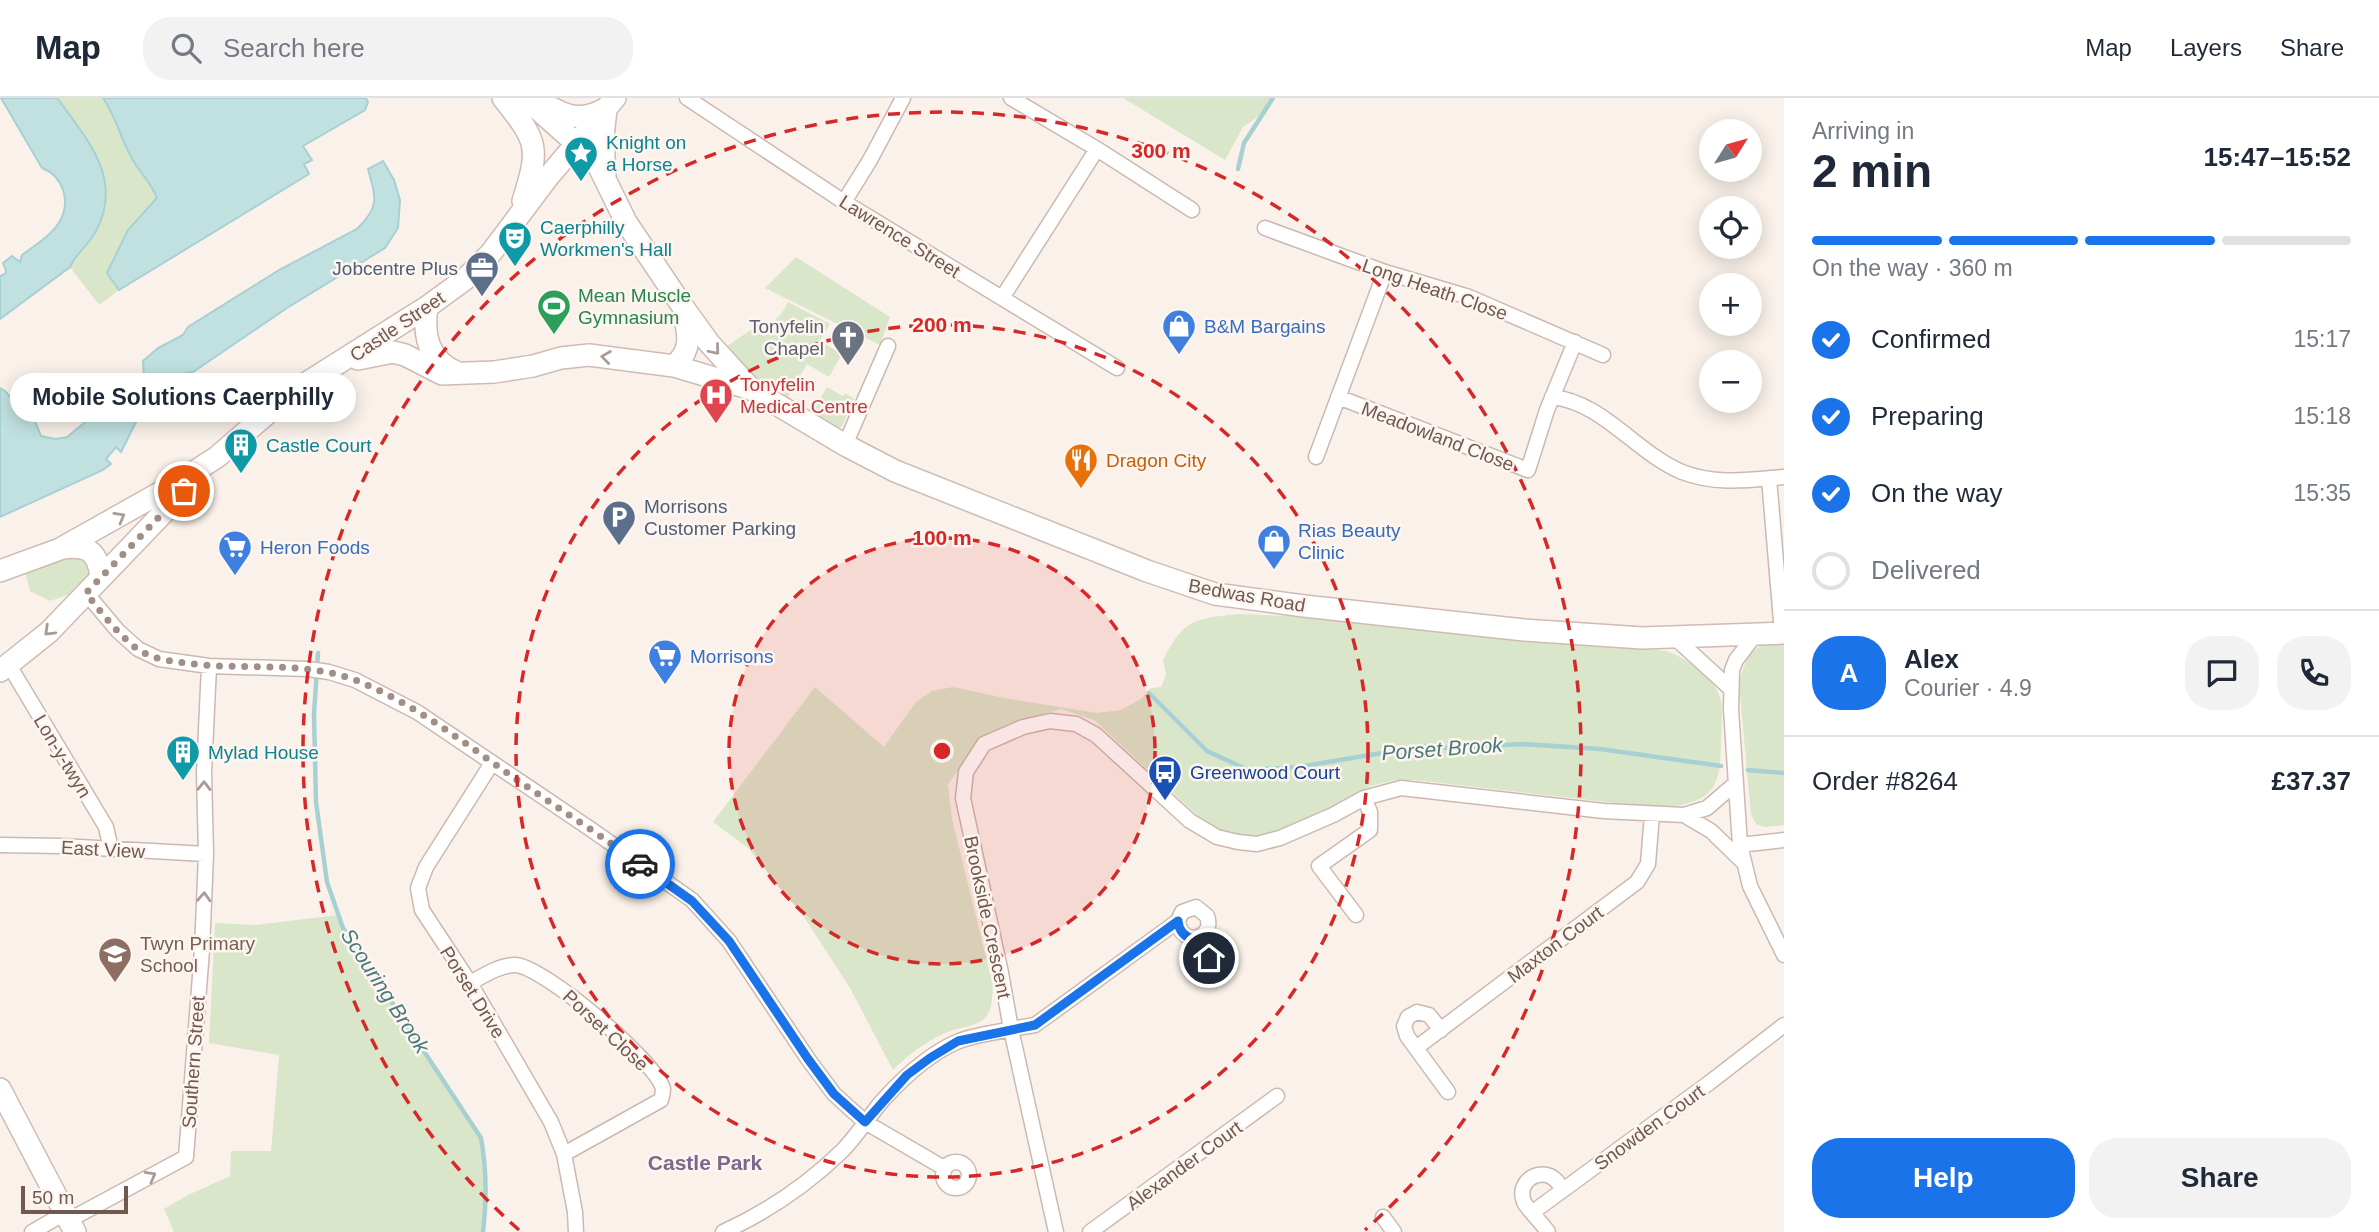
<!DOCTYPE html>
<html lang="en">
<head>
<meta charset="utf-8">
<style>
  body { margin:0; font-family:Arial,sans-serif; background:#f2f2f3; color:#1f2937; height:100vh; display:flex; flex-direction:column; font-size:26px; white-space:nowrap }
  * { box-sizing:border-box; margin:0 }
  p { font-size:23px; color:#747a83 }
  .icon { flex:none; width:38px; height:38px; fill:none; stroke:currentColor; stroke-width:2; stroke-linecap:round; stroke-linejoin:round }
  .map { position:relative; flex:1; overflow:hidden }
  .sheet { display:flex; flex-direction:column; background:#fff; width:595px }
  .sheet>* { flex:none }
  .needle { width:46px; rotate:53deg }
  .buttons { position:absolute; left:1699px; top:21px; display:grid; gap:14px }
  .buttons a { display:grid; place-items:center; width:63px; height:63px; border-radius:50%; background:#fff; box-shadow:0 4px 18px #0003; font-size:35px }
  .scale { position:absolute; left:21px; bottom:18px; width:107px; box-sizing:border-box; padding-left:7px; border:4px solid #715850; border-top:0; font-size:19px; line-height:24px; white-space:nowrap; color:#715850; -webkit-text-stroke:5px #fdf6f0; paint-order:stroke }
  .pin { position:absolute; display:grid; place-items:center; width:60px; height:60px; color:#fff; margin:-30px; border:4px solid #fff; border-radius:50%; box-shadow:0 2px 7px #0007 }
  .courier { position:absolute; display:grid; place-items:center; width:70px; height:70px; margin:-35px; border:5px solid #1a73e8; border-radius:50%; background:#fff; color:#222; box-shadow:0 2px 9px #0007 }
  .bubble { position:absolute; height:49px; border-radius:24px; background:#fff; box-shadow:0 4px 18px #0003; font-size:23px; font-weight:800; line-height:49px; text-align:center }
  .headline em { font-style:normal; font-weight:800 }
  .headline div { display:flex; flex-direction:column-reverse }
  .headline { display:flex; align-items:center; justify-content:space-between; height:119px; padding:0 28px }
  h1 { font-size:46px; font-weight:800; line-height:52px }
  .bar { display:grid; grid-template-columns:repeat(4,1fr); gap:10px 7px; align-content:center; height:84px; padding:0 28px }
  .bar i { height:9px; border-radius:5px; background:#e0e1e3 }
  .bar .on { background:#1a73e8 }
  .bar p { grid-column:span 4 }
  .line { display:flex; align-items:center; gap:18px; padding:0 28px; border-top:2px solid #e0e1e3 }
  .line div { flex:1 }
  .round { display:grid; place-items:center; flex:none; width:74px; height:74px; border-radius:28px; background:#f2f2f3 }
  ol { padding:0 28px; list-style:none }
  li { display:flex; align-items:center; gap:21px; height:77px }
  li p { margin-inline-start:auto }
  li .icon { padding:7px; border-radius:50%; background:#1a73e8; color:#fff; stroke-width:4 }
  li:last-child { color:#747a83 }
  li i { width:38px; height:38px; border:4px solid #e0e1e3; border-radius:50% }
  .action { display:flex; gap:14px; margin-top:auto; padding:14px 28px }
  .action a { flex:1; height:80px; border-radius:28px; background:#1a73e8; color:#fff; font-size:28px; font-weight:800; line-height:80px; text-align:center }
  .action a+a { background:#f2f2f3; color:#1f2937 }
  header { display:flex; align-items:center; gap:42px; box-sizing:border-box; height:98px; padding:0 35px; background:#fff; border-bottom:2px solid #e0e1e3 }
  header strong { font-size:33px }
  nav { display:flex; gap:38px; margin-inline-start:auto; font-size:24px }
  .search { width:490px; height:63px; background:#f2f2f3; display:flex; align-items:center; gap:18px; box-sizing:border-box; padding:0 24px; border-radius:28px; color:#747a83; font-size:26px }
  main { display:flex; flex:1; min-height:0 }
  .map>svg:first-child { display:block }
</style>
</head>
<body>
<header>
<strong>Map</strong>
<div class="search"><svg class="icon" aria-label="search" viewBox="0 0 24 24"><circle cx="10" cy="10" r="6"/><path d="M15 15l6 6"/></svg>Search here</div>
<nav><a>Map</a><a>Layers</a><a>Share</a></nav>
</header>
<main>
<div class="map">
<svg width="1784" height="1134" viewBox="0 0 1784 1134">
  <rect width="100%" height="100%" fill="#faf2ea"/>
  <path fill="#d9e6ca" d="M57,0H103C115,17 120,39 130,57C138,73 151,84 157,100L121,149L108,175L119,192L99,207L70,169L74,160L89,145L96,134L105,112L106,97L84,36Z
    M1123,0H1273L1259,18L1243,29L1225,62Z
    M796,159L890,219L880,247L765,190Z
    M788,204L830,226L820,243L842,256L829,279L807,266L788,299L813,314L827,289L843,298L845,295L854,301L842,328L836,332L769,294L723,251L755,229L759,232C774,225 781,218 788,204Z
    M73,455L84,457L93,476L76,494L50,503L30,493L25,474Z
    M1238,516L1316,519L1667,553C1688,562 1715,578 1721,603C1723,615 1721,629 1721,641C1721,693 1713,704 1660,710L1415,682H1395L1371,688L1336,708L1295,726L1259,738L1228,737L1211,730L1094,622L1061,611L1010,625L991,637L977,647L948,686L952,721L993,888C992,899 993,911 985,920C977,928 963,929 953,932C930,940 910,955 893,972L850,890L804,819L748,750L713,724L815,589L884,649L916,604L932,593L953,589L1004,600L1097,615L1121,612L1141,601L1151,590L1161,589L1166,577L1163,562C1184,521 1194,521 1238,516Z
    M1768,543H1784V727L1765,729L1756,726L1751,717L1739,586C1745,563 1747,555 1768,543Z
    M338,817L343,830L481,1040C487,1073 487,1101 483,1134H174L164,1111L188,1097L230,1078L231,1053H271L279,957L209,945L215,825L255,827Z"/>
  <path fill="#c1e1e1" stroke="#a8d0d2" stroke-width="2" d="M1,0H57C87,41 124,81 96,133C89,147 76,155 70,169L0,221V178L5,176L6,173L3,165L12,158L20,164L22,157C34,148 53,136 60,123C71,103 63,78 42,70Z
    M103,0H366L368,4L365,12L303,48L312,62L304,66L309,76L119,192L107,175L128,132L157,100C151,84 138,73 130,57C120,38 115,17 103,0Z
    M383,63L394,82L400,102L398,130L385,150L287,210L193,274C172,276 156,285 142,300L144,303L136,313L137,322L121,354L116,349L106,361L111,366L103,372L0,419V290L6,294L29,322L34,321L41,338L56,341L67,339L128,289L141,284L144,280L143,263L158,250L183,237L188,229L279,172L357,131C380,108 376,101 368,71Z"/>
  <g fill="none" stroke-linecap="round" stroke-linejoin="round">
    <path stroke="#a8d0d2" stroke-width="4.5" d="M1238,71L1244,45L1273,0
      M318,555L314,616L316,704L327,784L343,830L481,1040C487,1073 487,1101 483,1134
      M1149,595L1207,653L1248,672L1298,669L1424,648L1451,650L1522,646L1600,651L1721,668
      M1748,672L1784,675"/>
    <g stroke="#cbb9b1" stroke-width="17">
      <path id="street" d="M687,0L844,104L1117,270
        M1011,0L1097,51L1192,112
        M844,104L870,62L903,0
        M1265,130L1385,174L1469,199L1603,257
        M1002,200L1097,51
        M1338,299L1528,372L1547,312L1575,244
        M1552,299C1603,304 1636,355 1682,374C1715,387 1749,382 1784,379
        M845,347L888,248
        M1316,359L1385,174
        M1769,380L1782,535
        M86,495L118,533L138,551L159,561L209,568L308,571L329,574L355,582L417,614L589,730L692,802L729,843L808,961L834,996L865,1024L944,1070
        M1755,537L1736,562L1732,572L1731,611L1740,747L1750,788L1784,857
        M1674,539L1731,591
        M9,567L106,729L111,751
        M492,665L426,769L418,790L422,812L470,885L551,1024L564,1056L575,1114L576,1134
        M1684,717L1707,710L1736,685
        M0,747L61,748L206,756
        M1740,747L1784,742
        M1356,817L1319,768L1370,732V714L1364,700
        M1194,840L1209,860
        M470,885C483,878 500,867 515,867C542,867 658,965 663,991C663,993 662,999 661,1002L564,1056
        M1441,932L1429,917L1417,914L1408,919L1404,928L1407,938L1448,994
        M1416,950L1637,784L1648,766L1652,716
        M943 1077a13 13 0 1 1 26 0a13 13 0 1 1-26 0Z
        M1533,1114L1709,985L1784,927
        M1383,1119L1394,1134
        M69,1122L186,1059L202,852L206,756L204,675L209,568
        M32,1134L65,1115
        M723,1134C767,1114 807,1087 842,1053C857,1038 869,1018 883,1002C903,980 930,955 959,943C975,937 994,935 1011,931L1001,875L963,700L966,674L984,646L1023,629L1050,623L1076,626L1096,637L1190,723L1217,739L1238,744L1257,746L1280,740L1333,717L1364,700L1401,690L1604,713L1684,717L1711,733L1743,764
        M1056,1134L1011,931L1035,927L1178,823C1179,833 1184,839 1194,840C1206,838 1211,829 1207,818L1196,809L1182,814L1178,823
        M1090,1134L1277,998
        M1548,1134C1542,1125 1528,1112 1524,1104C1514,1079 1551,1063 1562,1092"/>
    </g>
    <g stroke="#cfbbb2" stroke-width="24">
      <path id="secondary" d="M503,0C538,44 540,49 523,103
        M525,0L577,46L599,69L626,124L683,209L709,245L751,291L845,347L895,373L1147,473L1215,496L1304,508L1524,532L1642,540L1784,535
        M541,4C565,18 579,25 605,11
        M605,78L603,39L606,11
        M427,209C423,237 428,262 456,274
        M358,261L393,254L405,257L442,276L494,274L533,268L561,260L589,257L674,268L748,290
        M674,268C692,252 689,238 684,216
        M62,450C87,447 97,452 101,478
        M0,473L60,451L172,388L217,359L269,314L305,286L427,209L464,182L491,155L548,79L615,0
        M0,573L49,534L191,386
        M0,991L75,1134"/>
    </g>
    <use href="#street" stroke="#fff" stroke-width="14"/>
    <use href="#secondary" stroke="#fff" stroke-width="21"/>
  </g>
  <defs><path id="oneway-chevron" d="M-2-3.5L2.5 0L-2 3.5" fill="none" stroke-width="1.6" stroke-linecap="round" stroke-linejoin="round" transform="scale(1.75)"/></defs>
  <g stroke="#aa9b96">
    <use href="#oneway-chevron" transform="translate(715 252) rotate(50)"/>
    <use href="#oneway-chevron" transform="translate(606 259) rotate(-172)"/>
    <use href="#oneway-chevron" transform="translate(120 419) rotate(-30)"/>
    <use href="#oneway-chevron" transform="translate(49 533) rotate(136)"/>
    <use href="#oneway-chevron" transform="translate(204 688) rotate(-89)"/>
    <use href="#oneway-chevron" transform="translate(204 799) rotate(-87)"/>
    <use href="#oneway-chevron" transform="translate(151 1078) rotate(-29)"/>
  </g>
  <g fill="none" stroke-linecap="round" stroke-linejoin="round">
    <path stroke="#a18e86" stroke-width="7" stroke-dasharray="0 12.6" d="M184,393L86,495C101,514 117,535 136,550C151,561 169,563 186,565C241,573 303,562 355,582C412,604 463,644 513,679C555,708 599,736 640,766"/>
    <path stroke="#1a73e8" stroke-width="9" d="M640,766L692,803L729,843L808,961L834,996L865,1024L907,977L930,960L958,943L1035,927L1178,823C1179,833 1184,839 1194,841L1209,860"/>
  </g>
  <circle cx="942" cy="653" r="213" fill="#d62828" fill-opacity=".12"/>
  <g fill="none" stroke="#d62828" stroke-width="3.5" stroke-dasharray="12 9">
    <circle cx="942" cy="653" r="213"/>
    <circle cx="942" cy="653" r="426"/>
    <path d="M519 1132A639 639 0 1 1 1365 1132"/>
  </g>
  <defs>
    <g id="sight-pin" transform="scale(1.75)"><path d="M0 17L-7.5 6A9.5 9.5 0 1 1 7.5 6Z" fill="#0f9aa8" stroke="#fdf6f0"/><path d="M0-6L1.8-2.2L6-1.7L2.9 1.2L3.7 5.4L0 3.3L-3.7 5.4L-2.9 1.2L-6-1.7L-1.8-2.2Z" fill="#fff"/></g>
    <g id="theatre-pin" transform="scale(1.75)"><path d="M0 17L-7.5 6A9.5 9.5 0 1 1 7.5 6Z" fill="#0f9aa8" stroke="#fdf6f0"/><path d="M-5-5.5Q0-4 5-5.5V0Q5 5 0 6Q-5 5-5 0ZM-3.3-2.5H-1v1.5H-3.3ZM1-2.5H3.3v1.5H1ZM-2.8 1Q0 5.5 2.8 1Z" fill="#fff"/></g>
    <g id="office-pin" transform="scale(1.75)"><path d="M0 17L-7.5 6A9.5 9.5 0 1 1 7.5 6Z" fill="#5c6f8a" stroke="#fdf6f0"/><path d="M-6-3h4V-5.5h4V-3h4V5H-6ZM-1-4.5V-3h2v-1.5ZM-6 0V1H6V0Z" fill="#fff"/></g>
    <g id="stadium-pin" transform="scale(1.75)"><path d="M0 17L-7.5 6A9.5 9.5 0 1 1 7.5 6Z" fill="#2e9e5b" stroke="#fdf6f0"/><path d="M0-5a6.5 5 0 1 0 0 10a6.5 5 0 1 0 0-10ZM-3.5-1.8h7v3.6h-7Z" fill="#fff"/></g>
    <g id="shop-pin" transform="scale(1.75)"><path d="M0 17L-7.5 6A9.5 9.5 0 1 1 7.5 6Z" fill="#3f7fe0" stroke="#fdf6f0"/><path d="M-5-2.5h2.3a2.7 3.5 0 0 1 5.4 0H5L5.5 6h-11ZM-1.5-2.5h3a1.5 2.3 0 0 0-3 0Z" fill="#fff"/></g>
    <g id="church-pin" transform="scale(1.75)"><path d="M0 17L-7.5 6A9.5 9.5 0 1 1 7.5 6Z" fill="#6b7280" stroke="#fdf6f0"/><path d="M-1.2-6h2.4v3.5h3.3v2.4h-3.3V6h-2.4V-.1h-3.3v-2.4h3.3Z" fill="#fff"/></g>
    <g id="hospital-pin" transform="scale(1.75)"><path d="M0 17L-7.5 6A9.5 9.5 0 1 1 7.5 6Z" fill="#e0444e" stroke="#fdf6f0"/><path d="M-5-5h3v3.5h4V-5h3V5h-3V1.5h-4V5h-3Z" fill="#fff"/></g>
    <g id="building-pin" transform="scale(1.75)"><path d="M0 17L-7.5 6A9.5 9.5 0 1 1 7.5 6Z" fill="#0f9aa8" stroke="#fdf6f0"/><path d="M-4-6H4V6H1V3H-1V6H-4ZM-2.5-4.3h1.7v1.8h-1.7ZM.8-4.3h1.7v1.8H.8ZM-2.5-1h1.7V.8h-1.7ZM.8-1h1.7V.8H.8Z" fill="#fff"/></g>
    <g id="restaurant-pin" transform="scale(1.75)"><path d="M0 17L-7.5 6A9.5 9.5 0 1 1 7.5 6Z" fill="#e8710a" stroke="#fdf6f0"/><path d="M-5-6h1v4h1v-4h1v4h1v-4h1v5L-1.5 .5V6h-2V.5L-5-1ZM5-6V6H3V1.5H1.5Q1.5-4 5-6Z" fill="#fff"/></g>
    <g id="parking-pin" transform="scale(1.75)"><path d="M0 17L-7.5 6A9.5 9.5 0 1 1 7.5 6Z" fill="#5c6f8a" stroke="#fdf6f0"/><path d="M-3.5-5.5H1a3.5 3.5 0 0 1 0 7H-1V5.5H-3.5ZM-1-3.4V-.6H.8a1.4 1.4 0 0 0 0-2.8Z" fill="#fff"/></g>
    <g id="supermarket-pin" transform="scale(1.75)"><path d="M0 17L-7.5 6A9.5 9.5 0 1 1 7.5 6Z" fill="#3f7fe0" stroke="#fdf6f0"/><path d="M-6-5.5h2.5l.6 2H6L4.5 2H-2.5L-4.4-4H-6ZM-1.5 3.2a1.3 1.3 0 1 0 .1 0ZM3 3.2a1.3 1.3 0 1 0 .1 0Z" fill="#fff"/></g>
    <g id="bus-pin" transform="scale(1.75)"><path d="M0 17L-7.5 6A9.5 9.5 0 1 1 7.5 6Z" fill="#1a4fb4" stroke="#fdf6f0"/><path d="M-5-6H5V4H4V6H2V4H-2V6H-4V4H-5ZM-3.5-4V0h7V-4ZM-3.5 1.2v1.5H-2V1.2ZM2 1.2v1.5H3.5V1.2Z" fill="#fff"/></g>
    <g id="school-pin" transform="scale(1.75)"><path d="M0 17L-7.5 6A9.5 9.5 0 1 1 7.5 6Z" fill="#8d6e63" stroke="#fdf6f0"/><path d="M0-5L7-2L0 1L-7-2ZM-4 1L0 2.5L4 1V4Q0 6-4 4Z" fill="#fff"/></g>
  </defs>
  <g fill-rule="evenodd">
    <use href="#sight-pin" x="581" y="55"/>
    <use href="#theatre-pin" x="515" y="140"/>
    <use href="#office-pin" x="482" y="170"/>
    <use href="#stadium-pin" x="554" y="208"/>
    <use href="#shop-pin" x="1179" y="228"/>
    <use href="#church-pin" x="848" y="239"/>
    <use href="#hospital-pin" x="716" y="297"/>
    <use href="#building-pin" x="241" y="347"/>
    <use href="#restaurant-pin" x="1081" y="362"/>
    <use href="#parking-pin" x="619" y="419"/>
    <use href="#shop-pin" x="1274" y="443"/>
    <use href="#supermarket-pin" x="235" y="449"/>
    <use href="#supermarket-pin" x="665" y="558"/>
    <use href="#building-pin" x="183" y="654"/>
    <use href="#bus-pin" x="1165" y="674"/>
    <use href="#school-pin" x="115" y="856"/>
  </g>
  <g text-anchor="middle" stroke-width="5" stroke-linejoin="round" paint-order="stroke">
    <g font-size="19" fill="#0d838f" stroke="#fdf6f0" text-anchor="start">
      <text x="606" y="51">Knight on<tspan x="606" dy="22">a Horse</tspan></text>
      <text x="540" y="136">Caerphilly<tspan x="540" dy="22">Workmen's Hall</tspan></text>
      <text x="266" y="354">Castle Court</text>
      <text x="208" y="661">Mylad House</text>
    </g>
    <g font-size="19" fill="#715850" stroke="#fdf6f0">
      <text transform="translate(900 138) rotate(32)" y="7">Lawrence Street</text>
      <text transform="translate(1435 191) rotate(19)" y="7">Long Heath Close</text>
      <text transform="translate(397 228) rotate(-34)" y="7">Castle Street</text>
      <text transform="translate(1438 338) rotate(21)" y="7">Meadowland Close</text>
      <text transform="translate(1247 497) rotate(10)" y="7">Bedwas Road</text>
      <text transform="translate(63 658) rotate(59)" y="7">Lon-y-twyn</text>
      <text transform="translate(103 751) rotate(3)" y="7">East View</text>
      <text transform="translate(988 819) rotate(78)" y="7">Brookside Crescent</text>
      <text transform="translate(1555 846) rotate(-37)" y="7">Maxton Court</text>
      <text transform="translate(473 894) rotate(58)" y="7">Porset Drive</text>
      <text transform="translate(606 932) rotate(43)" y="7">Porset Close</text>
      <text transform="translate(193 964) rotate(-86)" y="7">Southern Street</text>
      <text transform="translate(1649 1029) rotate(-36)" y="7">Snowden Court</text>
      <text transform="translate(1184 1067) rotate(-36)" y="7">Alexander Court</text>
    </g>
    <g font-size="19" fill="#4e5e75" stroke="#fdf6f0" text-anchor="end">
      <text x="458" y="177">Jobcentre Plus</text>
      <text x="644" y="415" text-anchor="start">Morrisons<tspan x="644" dy="22">Customer Parking</tspan></text>
    </g>
    <g font-size="19" fill="#27864d" stroke="#fdf6f0" text-anchor="start">
      <text x="578" y="204">Mean Muscle<tspan x="578" dy="22">Gymnasium</tspan></text>
    </g>
    <g font-size="19" fill="#5b616d" stroke="#fdf6f0" text-anchor="end">
      <text x="824" y="235">Tonyfelin<tspan x="824" dy="22">Chapel</tspan></text>
    </g>
    <g font-size="19" fill="#366cbe" stroke="#fdf6f0" text-anchor="start">
      <text x="1204" y="235">B&amp;M Bargains</text>
      <text x="1298" y="439">Rias Beauty<tspan x="1298" dy="22">Clinic</tspan></text>
      <text x="260" y="456">Heron Foods</text>
      <text x="690" y="565">Morrisons</text>
    </g>
    <g font-size="19" fill="#be3a42" stroke="#fdf6f0" text-anchor="start">
      <text x="740" y="293">Tonyfelin<tspan x="740" dy="22">Medical Centre</tspan></text>
    </g>
    <g font-size="19" fill="#c56008" stroke="#fdf6f0" text-anchor="start">
      <text x="1106" y="369">Dragon City</text>
    </g>
    <g font-size="19" fill="#164399" stroke="#fdf6f0" text-anchor="start">
      <text x="1190" y="681">Greenwood Court</text>
    </g>
    <g font-size="19" fill="#785e54" stroke="#fdf6f0" text-anchor="start">
      <text x="140" y="852">Twyn Primary<tspan x="140" dy="22">School</tspan></text>
    </g>
    <g font-size="21" font-style="italic" fill="#4a797b" stroke="#fdf6f0">
      <text transform="translate(1442 651) rotate(-4)" y="7">Porset Brook</text>
      <text transform="translate(385 893) rotate(57)" y="7">Scouring Brook</text>
    </g>
    <g font-size="21" font-weight="bold" fill="#7c688d" stroke="#fdf6f0">
      <text x="705" y="1072">Castle Park</text>
    </g>
  </g>
  <circle cx="942" cy="653" r="10" fill="#d62828" stroke="#fdf6f0" stroke-width="3.5"/>
  <g font-size="21" text-anchor="middle" font-weight="bold" fill="#d62828" stroke="#fdf6f0" stroke-width="5" stroke-linejoin="round" paint-order="stroke">
    <text x="1161" y="60">300 m</text>
    <text x="942" y="234">200 m</text>
    <text x="942" y="447">100 m</text>
  </g>
</svg>
<div class="buttons">
<a><svg class="needle" viewBox="-14 -14 28 28"><path d="M0-13l5 13h-10z" fill="#e53935"/><path d="M0 13l5-13h-10z" fill="#747a83"/></svg></a>
<a><svg class="icon" aria-label="locate" viewBox="0 0 24 24"><circle cx="12" cy="12" r="6"/><path d="M12 2v4M12 18v4M2 12h4M18 12h4"/></svg></a>
<a>+</a>
<a>−</a>
</div>
<div class="scale">50 m</div>
<div class="pin" style="left:184px;top:393px;background:#ea580c"><svg class="icon" aria-label="bag" viewBox="0 0 24 24"><path d="M5 8h14l-1 12H6zM9 8a3 3 0 0 1 6 0"/></svg></div>
<div class="pin" style="left:1209px;top:860px;background:#1f2937"><svg class="icon" aria-label="home" viewBox="0 0 24 24"><path d="M3 11l9-7 9 7M6 9v11h12V9"/></svg></div>
<div class="courier" style="left:640px;top:766px"><svg class="icon" aria-label="car" viewBox="0 0 24 24"><path d="M5 17H2v-5l4-1 3-4h7l3 4 3 1v5h-3M9 17h6M6 11h13"/><circle cx="7" cy="17" r="2"/><circle cx="17" cy="17" r="2"/></svg></div>
<div class="bubble" style="left:10px;top:275px;width:346px">Mobile Solutions Caerphilly</div>
</div>
<section class="sheet">
<div class="headline"><div><h1>2 min</h1><p>Arriving in</p></div><em>15:47–15:52</em></div>
<div class="bar"><i class="on"></i><i class="on"></i><i class="on"></i><i></i><p>On the way · 360 m</p></div>
<ol>
<li><svg class="icon" aria-label="check" viewBox="0 0 24 24"><path d="M5 12l5 5 9-10"/></svg>Confirmed<p>15:17</p></li>
<li><svg class="icon" aria-label="check" viewBox="0 0 24 24"><path d="M5 12l5 5 9-10"/></svg>Preparing<p>15:18</p></li>
<li><svg class="icon" aria-label="check" viewBox="0 0 24 24"><path d="M5 12l5 5 9-10"/></svg>On the way<p>15:35</p></li>
<li><i></i>Delivered</li>
</ol>
<div class="line" style="height:126px"><b class="round" style="background:#1a73e8;color:#fff">A</b><div><b>Alex</b><p>Courier · 4.9</p></div><a class="round"><svg class="icon" aria-label="chat" viewBox="0 0 24 24"><path d="M4 5h16v11H9l-5 4z"/></svg></a><a class="round"><svg class="icon" aria-label="phone" viewBox="0 0 24 24"><path d="M5 4h4l2 5-3 2q2 4 5 5l2-3 5 2v4C11 20 4 13 5 4z"/></svg></a></div>
<div class="line" style="height:91px"><div>Order #8264</div><b>£37.37</b></div>
<div class="action"><a>Help</a><a>Share</a></div>
</section>
</main>
</body>
</html>
